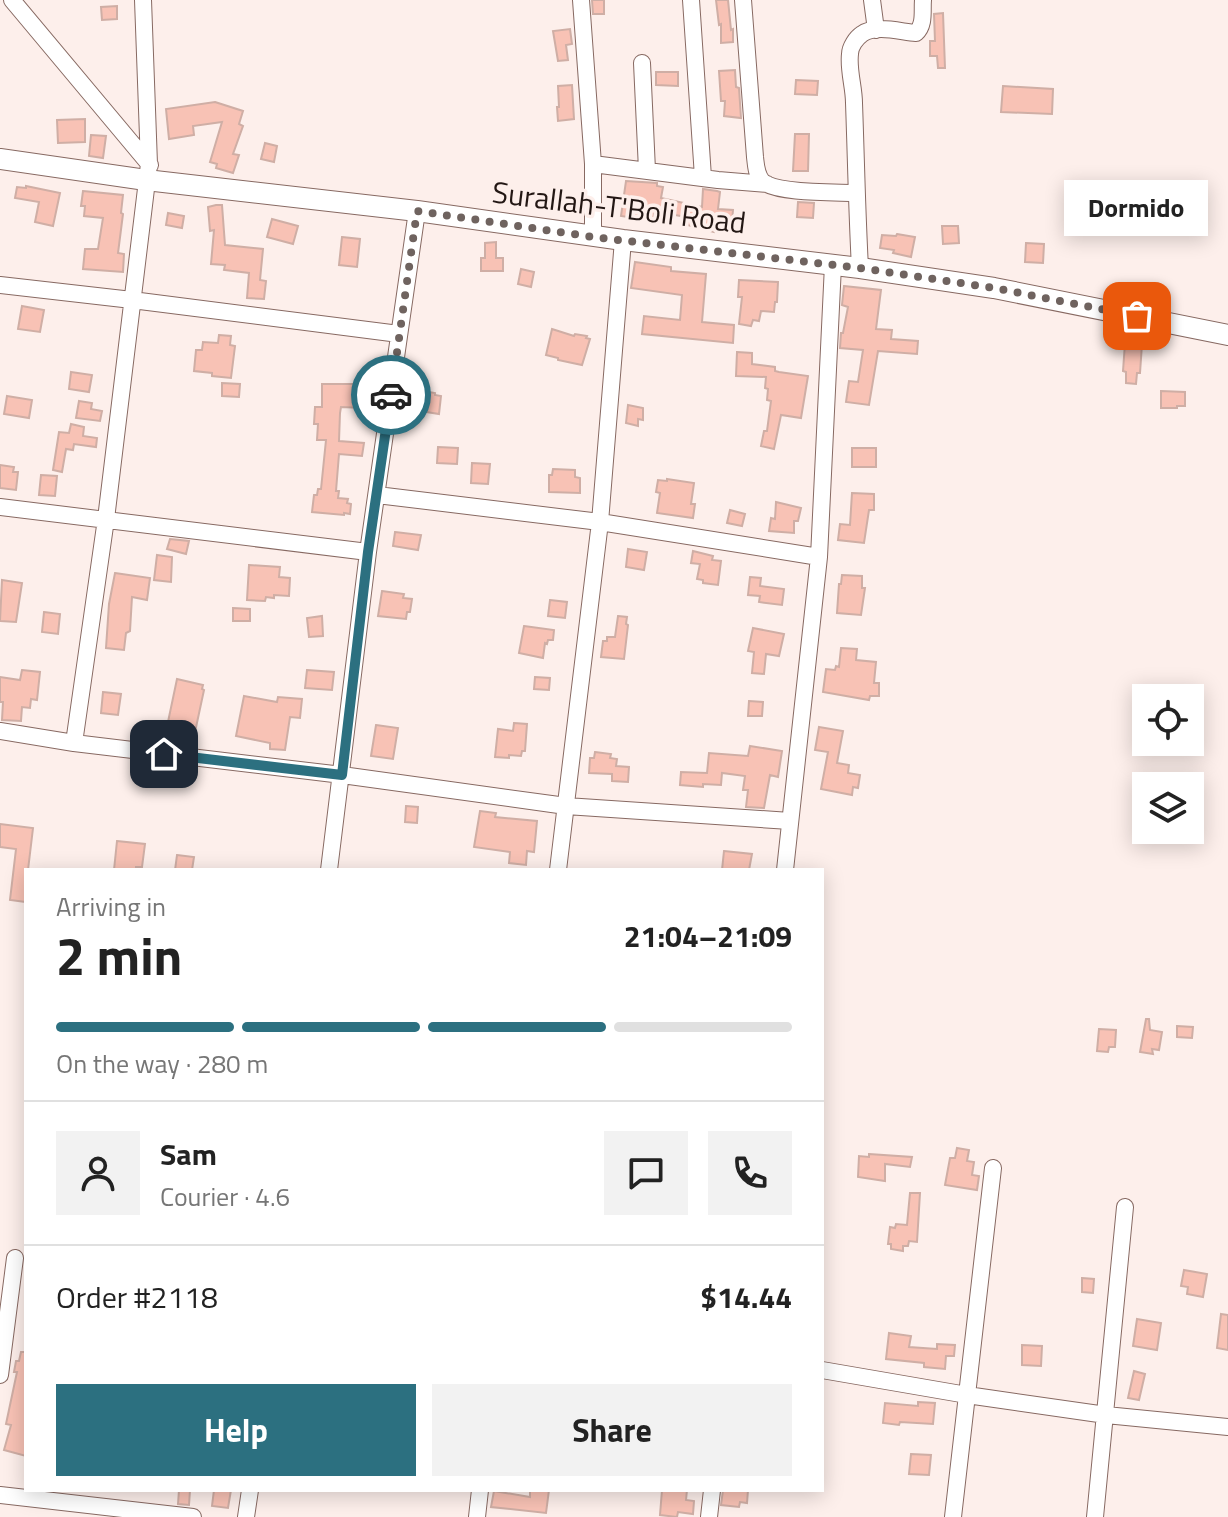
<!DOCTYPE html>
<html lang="en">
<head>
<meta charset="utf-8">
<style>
  body { margin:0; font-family:"Titillium Web",sans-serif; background:#f2f2f2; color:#222; height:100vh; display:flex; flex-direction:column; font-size:30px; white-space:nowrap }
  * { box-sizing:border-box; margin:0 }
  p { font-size:26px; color:#767676 }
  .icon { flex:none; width:44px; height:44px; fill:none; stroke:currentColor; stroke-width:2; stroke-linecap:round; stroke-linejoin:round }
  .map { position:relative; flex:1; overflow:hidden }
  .side { position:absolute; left:24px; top:868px; width:800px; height:624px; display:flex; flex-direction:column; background:#fff; border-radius:0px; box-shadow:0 4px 20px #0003 }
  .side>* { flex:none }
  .tools { position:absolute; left:1132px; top:684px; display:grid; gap:16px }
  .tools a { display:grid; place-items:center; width:72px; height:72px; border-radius:0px; background:#fff; box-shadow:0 4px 20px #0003; font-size:40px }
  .pin { position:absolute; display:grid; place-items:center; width:68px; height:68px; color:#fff; margin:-34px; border-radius:16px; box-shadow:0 4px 12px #0006 }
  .courier { position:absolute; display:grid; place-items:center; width:80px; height:80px; margin:-40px; border:6px solid #2c7080; border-radius:50%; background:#fff; color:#222; box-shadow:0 2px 10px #0007 }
  .bubble { position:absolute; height:56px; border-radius:0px; background:#fff; box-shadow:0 4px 20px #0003; font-size:26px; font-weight:700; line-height:56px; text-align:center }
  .head em { font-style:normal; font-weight:700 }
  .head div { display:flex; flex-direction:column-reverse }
  .head { display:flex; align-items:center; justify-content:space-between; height:136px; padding:0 32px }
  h1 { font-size:52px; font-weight:700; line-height:60px }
  .bar { display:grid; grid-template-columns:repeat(4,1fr); gap:12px 8px; align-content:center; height:96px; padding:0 32px }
  .bar i { height:10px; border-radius:6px; background:#e0e0e0 }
  .bar .active { background:#2c7080 }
  .bar p { grid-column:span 4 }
  .line { display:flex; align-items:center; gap:20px; padding:0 32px; border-top:2px solid #e0e0e0 }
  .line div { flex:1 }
  .round { display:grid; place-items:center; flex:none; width:84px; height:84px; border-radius:0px; background:#f2f2f2 }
  .primary-button { display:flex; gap:16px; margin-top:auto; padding:16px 32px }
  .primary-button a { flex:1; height:92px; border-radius:0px; background:#2c7080; color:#fff; font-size:32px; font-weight:700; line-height:92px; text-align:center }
  .primary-button a+a { background:#f2f2f2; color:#222 }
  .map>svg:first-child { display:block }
</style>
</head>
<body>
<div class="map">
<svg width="1228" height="1517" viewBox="0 0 1228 1517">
  <rect width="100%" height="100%" fill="#fdefeb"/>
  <path fill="#f8c2b5" stroke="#cfaea5" stroke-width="2" d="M592,0H604V14H593Z
    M716,0H728L731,30L733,29V42L721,43V24L719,25Z
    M117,6V19L102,20L101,7Z
    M943,13L945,68H938L937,56H930V41H935L934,14Z
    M570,29L572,44L566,45L568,60L558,61L553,31Z
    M735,70L736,87L739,88L741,118L724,116L725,101H721L719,71Z
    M656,72H678V86L656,85Z
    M796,80L818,81L817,95L795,94Z
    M572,85L574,119L558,121L557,107H559L558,86Z
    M1003,86L1053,89L1052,114L1001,112Z
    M215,102L243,111L239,124L243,126L233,154L239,155L233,173L216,168L217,164L210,162L222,122L193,126L194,135L169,139L166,109Z
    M85,119V142L58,143L57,120Z
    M795,134H809L808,171H793Z
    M91,135L106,136L103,158L89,156Z
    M265,143L277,146L274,162L261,159Z
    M626,181L657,183V186L663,187L661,198L702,207L703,189L717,191L720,192L718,209L733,210L732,221L717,220L714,232L684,224L686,217L659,212L658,215L654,214L653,221L621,216Z
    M26,186L60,193L53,226L35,222L39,202L15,198L17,187L26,188Z
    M83,191L123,195L121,213L123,214L118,253L124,254L123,272L83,269L85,249H98L103,218L84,216L85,206H81Z
    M798,202L814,203L813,218L797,217Z
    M216,205H222L225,245L263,249L260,280L266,281L264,299L247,298L249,273L224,270L225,265L211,264L214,230L210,231L208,207Z
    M168,213L184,216L182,228L166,225Z
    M272,219L298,226L293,244L267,237Z
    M942,226H958L959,243L943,244Z
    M897,234L915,237L911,257L893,253L894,250L880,248L882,235L896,236Z
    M342,237L360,239L357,267L339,265Z
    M496,242V258H503V271H481V258H485V243Z
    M1026,243L1044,244L1043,263L1025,262Z
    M635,262L671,267V271L706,274L702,322L734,325L733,343L642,334L644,316L680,320L682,295L631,288Z
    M521,269L534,272L531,287L518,284Z
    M739,280L778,282L777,302H775L774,312L761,311L759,321L753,320L751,326L739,324L742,297H738Z
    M844,286L881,290L876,329L892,330L891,339L918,341L917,354L878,351L869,405L846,402L849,381L858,382L863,350L840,348L841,333H843L848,307L842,305Z
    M22,306L44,310L40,332L18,329Z
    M552,329L574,336L575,334L587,336L586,338L590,339L582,365L558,360V358L546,355Z
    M219,335L231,336L230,345L235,346L231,378L212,376V373L194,371L196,350H202L203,342L218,343Z
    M1125,343L1142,344L1140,373H1137L1136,384L1126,383V372L1123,371Z
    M737,352L752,353V364L775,367V371L779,372L808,376L801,418L781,415L774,449L761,446L764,431H767L771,401L767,400L768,389L765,388L766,377L736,376Z
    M71,372L92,375L89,392L69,389Z
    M222,383L240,384L239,397L222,396Z
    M322,384H364L363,408L341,407L340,413L339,441L364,443L362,456L339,454L336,491H339L338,498L348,499L347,503L351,504L350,514L344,513V515L312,512L314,495H317L318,489H321L326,440H317L318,424H314L315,407H322Z
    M417,390L435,393V395L441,396L439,414L408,409L410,397L416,398Z
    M1161,391L1185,392V406H1177V408H1161Z
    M7,396L32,400L29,418L4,414Z
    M79,401L92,403L91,409L102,411L100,421L76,418Z
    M628,405L643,408V420L638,419V426L626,423Z
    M71,424L84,427L83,436L97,438L96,447L74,444L73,450L66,449L62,472L53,470L59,432L69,433Z
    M438,447L458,448L457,464L437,463Z
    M852,448H876V467H852Z
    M472,463L490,464L488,484L471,483Z
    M0,465L14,467L13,472H18L16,490L0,488Z
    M553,469L575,470V477L580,478V493L549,492V475H552Z
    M41,475L57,476L55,496L39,495Z
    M667,479L694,483L691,504H695L693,518L657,513L660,493L656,492L658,480L667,481Z
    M852,493L874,494V510H869L864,543L838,540L840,524L850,525Z
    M776,502L801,508L798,521H794V533L769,531L771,518L775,519Z
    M730,510L745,514L742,526L727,523Z
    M395,532L421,535L418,550L393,546Z
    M170,539L189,541L186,554L167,549Z
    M628,549L647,552L644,570L626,567Z
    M693,551L713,556L712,560L721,561L718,585L703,583V580L697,579L700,564L691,563Z
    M157,555L172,557L171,582L154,580Z
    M249,565L280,567L279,577L290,578L289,596L274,595V598L266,597L265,601L247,600Z
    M115,573L150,578L147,600L132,597L130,631L126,633L124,650L106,648L109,604Z
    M842,575L862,576V588H865L861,615L837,613L839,584H841Z
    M750,577L761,578L760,586L784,589L782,605L759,602L760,596L748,595Z
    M2,580L22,583L16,622L0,621Z
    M382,591L404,594L403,598L412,599L410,612H407L406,619L378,616Z
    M550,600L567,602L565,618L548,616Z
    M233,608L250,609V621H233Z
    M44,612L60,614L58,634L42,632Z
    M322,616L323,636L309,637L307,618Z
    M618,616L627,617L626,624L628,625L624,659L601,657L603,641H607V637H615Z
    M524,626L554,630L553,640H548L547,644L545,643L543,658L519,653Z
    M753,628L784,634L779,656L766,654L764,674L752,673L754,652L748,651Z
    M841,648L857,649L856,660L876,662L874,683H879V696H870L869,700L823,692L826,669L835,670L836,666L839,667Z
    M22,670L40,672L37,700L31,699L30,708L22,707L21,721L2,720L3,702H0V677L20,680Z
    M307,670L334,672L332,690L305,688Z
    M535,677L550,678L549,690L534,689Z
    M177,679L203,685L202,689L204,690L195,732L179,729L176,744L164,741Z
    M103,692L121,694L118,715L101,713Z
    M244,696L277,702L278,697L302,699L300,718L290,717L285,750L270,749V743L236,736Z
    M749,701L763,702L762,716H748Z
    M514,723L527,724L525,751H522L521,756L509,755V758L495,757L498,729L513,731Z
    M376,725L398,728L393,759L371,756Z
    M819,727L843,731L837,763L849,765L848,773L860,775L858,788L853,787L852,795L821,789L828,752L815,750Z
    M750,746L782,751L778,777L770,775L764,808L746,807L748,790H743L745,776L722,773L721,785L703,784V787L680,785L681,772L707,773L709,753L748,756Z
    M595,752L611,754L610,758L617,759L616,766L629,767L628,782L612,781V774L589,773L590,758H594Z
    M406,806L418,807L417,823L405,822Z
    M480,811L496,813L495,817L537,821L534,852L527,851L526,865L509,863L510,852L474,847Z
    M0,824L33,828L28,870H26V902L10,900L16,849L0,847Z
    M117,841L145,844L142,867H136V870H114Z
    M724,851L752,854L749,870H722Z
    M177,855L194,857L192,870H175Z
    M1146,1019H1149L1150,1030L1162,1032L1159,1050L1152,1049L1153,1054L1140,1052Z
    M1177,1026L1193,1027L1192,1038L1177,1037Z
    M1099,1029L1116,1030L1115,1047H1109L1108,1052L1097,1051Z
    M957,1148L969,1150L967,1161L974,1162L972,1175L979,1176L977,1190L945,1185L950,1158H955Z
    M869,1154L912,1157L910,1167L885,1164V1181L858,1177L859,1156L869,1157Z
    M910,1193H920L917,1242L909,1241L908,1246H903V1251L891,1249V1244H888L890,1227L895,1228L896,1224L907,1225Z
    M1184,1270L1207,1274L1203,1297L1187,1294L1188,1287L1181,1286Z
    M1082,1278L1094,1279L1093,1293L1082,1292Z
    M1221,1314L1228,1315V1350L1217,1348Z
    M1137,1319L1161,1323L1157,1350L1133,1346Z
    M889,1333L911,1336L909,1347L937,1349V1344L955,1345L954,1356H946L945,1369L924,1367V1363L886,1359Z
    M1022,1345L1042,1346L1041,1366L1022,1365Z
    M21,1352H26V1456L4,1450L11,1425L6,1424L17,1372H14L16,1361H19Z
    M1134,1371L1145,1374L1139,1400L1128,1398Z
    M918,1402L935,1403L933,1424L900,1422L899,1425L883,1423L885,1403L918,1406Z
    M911,1454L931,1455L929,1475L909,1474Z
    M179,1490H190L189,1505L178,1504Z
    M214,1490H231L228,1508L212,1506Z
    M530,1490H549L546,1513L491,1507L494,1491L530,1497Z
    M662,1490H687L686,1500L694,1501L693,1514L678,1512L677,1517L660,1515Z
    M723,1490H748L747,1503L740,1502L739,1507L721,1505Z"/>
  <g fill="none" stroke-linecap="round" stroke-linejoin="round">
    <g stroke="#876962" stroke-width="18">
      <path id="minor" d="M12,0L150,165
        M581,0L593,164V237
        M691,0L703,177
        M743,0L755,157C756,165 756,174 762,181C776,194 836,192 856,193
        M872,0L876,30
        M642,63L647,170
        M593,164L718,180L767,184
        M860,268C857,213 856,158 854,103C854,87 848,70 850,54C850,47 856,38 862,34C876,24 901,32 916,33C925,25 922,11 923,0
        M0,285L132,300L399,334
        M377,495L600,522L819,557
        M0,507L368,552
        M0,731L74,743L342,775L566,806L790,821
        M74,743L106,519L149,164L143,0
        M329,870L368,552L417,211
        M558,870L600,522L623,240
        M785,870L819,557L833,265
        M822,1370L967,1395L1106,1415L1228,1427
        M0,1375L15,1258
        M0,1495L193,1517
        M246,1517L250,1490
        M477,1517L480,1490
        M709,1517L712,1490
        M953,1517L993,1168
        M1095,1517L1125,1207"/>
    </g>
    <g stroke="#876962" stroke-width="22">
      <path id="major" d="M0,159L146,180L417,211L623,240L860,268L994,288L1228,335"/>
    </g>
    <use href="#minor" stroke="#fff" stroke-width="16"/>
    <use href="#major" stroke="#fff" stroke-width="20"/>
  </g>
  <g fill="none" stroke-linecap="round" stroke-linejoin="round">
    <path stroke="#6f635f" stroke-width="8" stroke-dasharray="0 14.4" d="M391,395L417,211L593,237L860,268L994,288L1137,316"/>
    <path stroke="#2c7080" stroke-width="10" d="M164,754L342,775L368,552L391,395"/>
  </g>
  <g text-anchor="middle" stroke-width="7" stroke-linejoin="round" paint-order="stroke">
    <g font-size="30" fill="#231714" stroke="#fdefeb">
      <text transform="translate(619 208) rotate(7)" y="10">Surallah-T'Boli Road</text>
    </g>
  </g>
</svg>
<div class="tools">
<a><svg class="icon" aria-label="locate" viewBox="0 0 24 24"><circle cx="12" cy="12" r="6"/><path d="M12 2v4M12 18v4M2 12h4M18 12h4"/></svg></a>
<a><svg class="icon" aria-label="layers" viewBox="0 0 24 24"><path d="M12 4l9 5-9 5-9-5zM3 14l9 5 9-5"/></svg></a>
</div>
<div class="pin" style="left:1137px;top:316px;background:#ea580c"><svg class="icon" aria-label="bag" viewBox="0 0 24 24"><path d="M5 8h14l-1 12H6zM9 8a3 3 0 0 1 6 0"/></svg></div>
<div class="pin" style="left:164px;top:754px;background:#1f2937"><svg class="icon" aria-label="home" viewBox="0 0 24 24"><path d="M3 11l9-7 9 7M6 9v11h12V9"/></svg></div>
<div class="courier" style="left:391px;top:395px"><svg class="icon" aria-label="car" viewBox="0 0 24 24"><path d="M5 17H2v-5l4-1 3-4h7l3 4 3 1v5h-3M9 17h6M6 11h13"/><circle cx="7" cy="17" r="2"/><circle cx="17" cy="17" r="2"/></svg></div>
<div class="bubble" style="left:1064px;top:180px;width:144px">Dormido</div>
<section class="side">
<div class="head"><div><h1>2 min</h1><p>Arriving in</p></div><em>21:04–21:09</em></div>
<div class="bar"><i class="active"></i><i class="active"></i><i class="active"></i><i></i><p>On the way · 280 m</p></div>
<div class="line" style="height:144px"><a class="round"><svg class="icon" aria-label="person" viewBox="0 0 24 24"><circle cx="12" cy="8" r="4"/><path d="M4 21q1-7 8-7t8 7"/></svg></a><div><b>Sam</b><p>Courier · 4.6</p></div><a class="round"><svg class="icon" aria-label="chat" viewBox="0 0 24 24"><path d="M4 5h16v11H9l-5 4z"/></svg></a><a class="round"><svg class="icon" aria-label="phone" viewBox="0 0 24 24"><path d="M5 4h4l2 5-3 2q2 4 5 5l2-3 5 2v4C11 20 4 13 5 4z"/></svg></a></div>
<div class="line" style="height:104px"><div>Order #2118</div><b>$14.44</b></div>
<div class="primary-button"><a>Help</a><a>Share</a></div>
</section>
</div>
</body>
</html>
